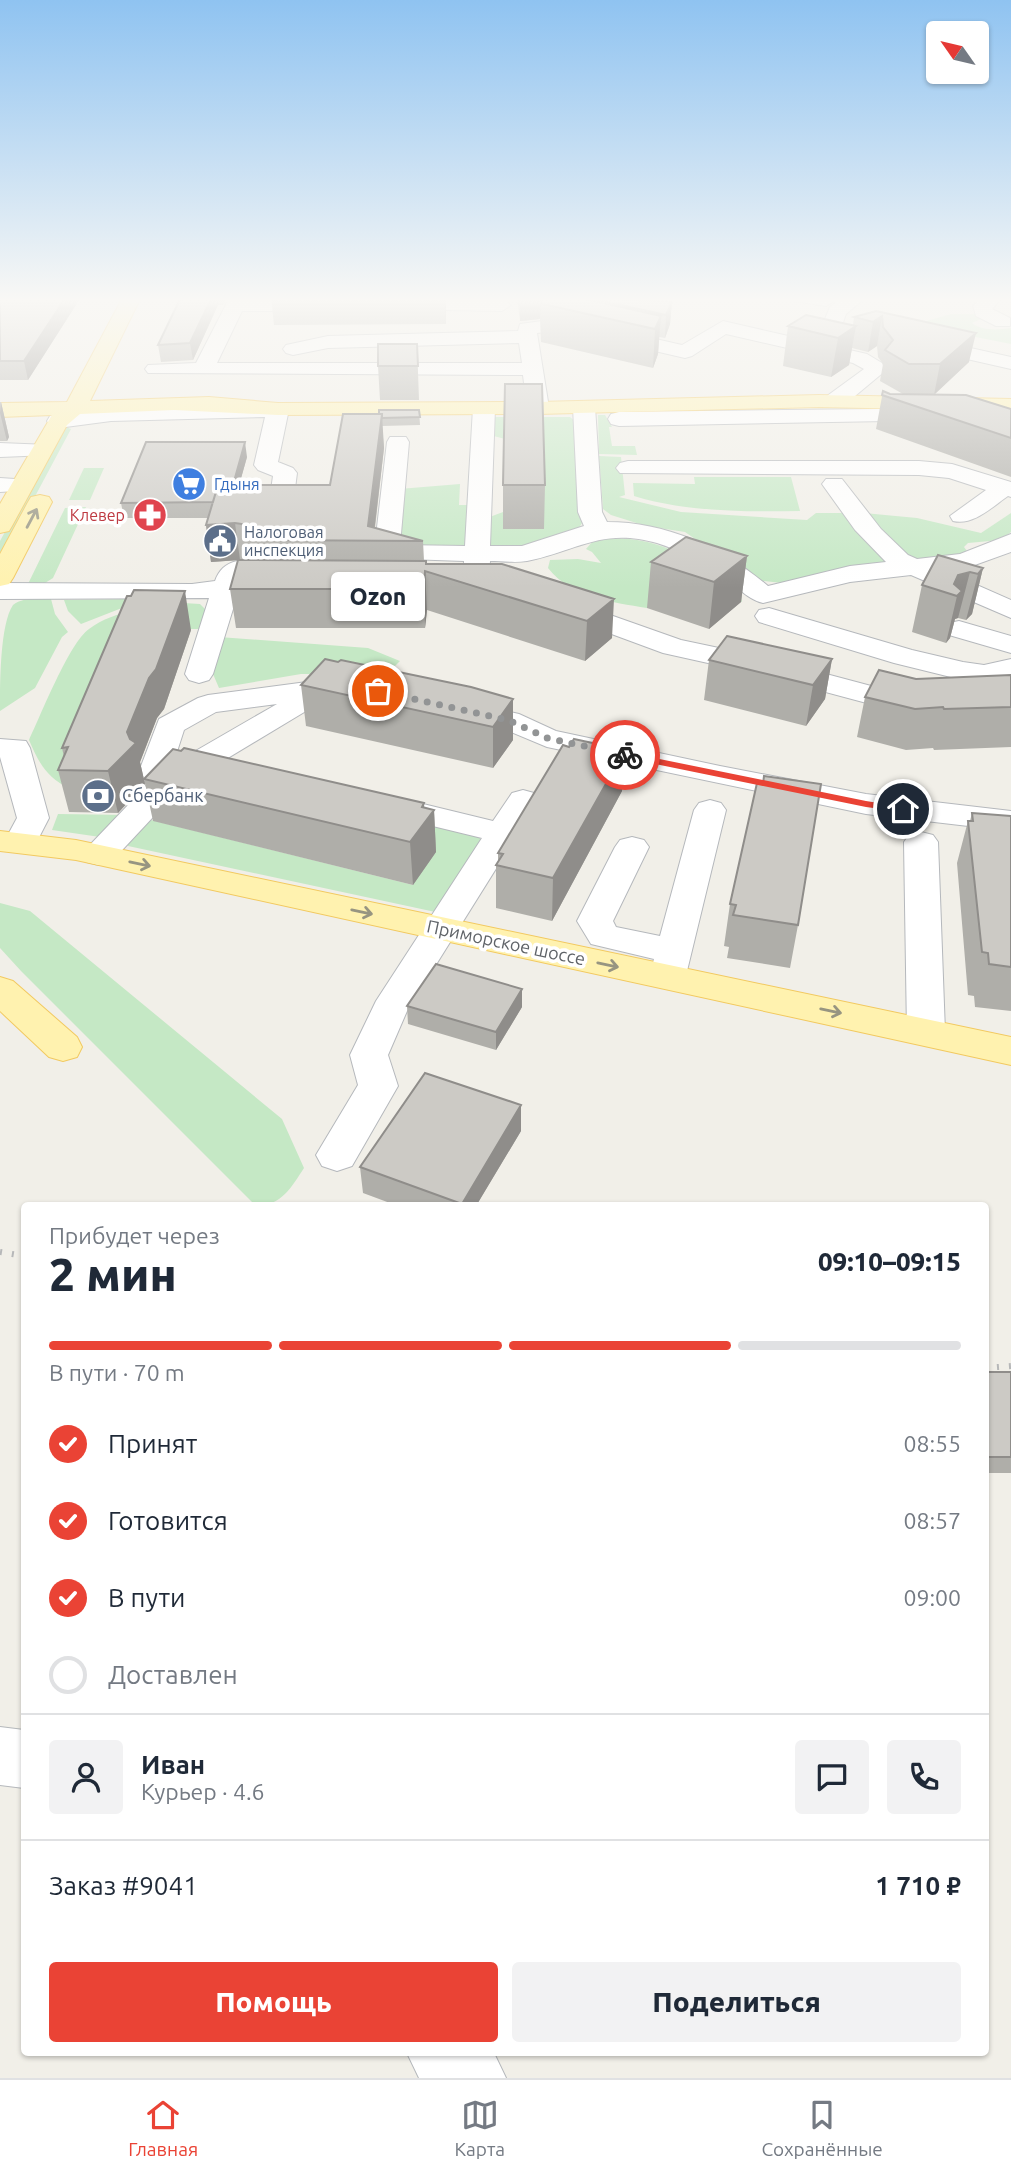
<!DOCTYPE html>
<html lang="ru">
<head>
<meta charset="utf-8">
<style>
  body { margin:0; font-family:Ubuntu,sans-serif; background:#f2f2f3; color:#1f2937; height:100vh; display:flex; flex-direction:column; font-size:26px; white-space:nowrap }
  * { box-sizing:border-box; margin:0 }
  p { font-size:23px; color:#747a83 }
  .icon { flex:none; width:38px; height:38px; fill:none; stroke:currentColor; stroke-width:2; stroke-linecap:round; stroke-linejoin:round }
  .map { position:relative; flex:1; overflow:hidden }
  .side { position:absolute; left:21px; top:1202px; width:968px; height:854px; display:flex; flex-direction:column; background:#fff; border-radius:7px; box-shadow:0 2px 5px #0004 }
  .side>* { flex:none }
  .needle { width:46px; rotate:304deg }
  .fabs { position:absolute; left:926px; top:21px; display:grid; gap:14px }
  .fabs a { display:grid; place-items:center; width:63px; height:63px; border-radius:7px; background:#fff; box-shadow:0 2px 5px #0004; font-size:35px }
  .pin { position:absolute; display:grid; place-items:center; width:60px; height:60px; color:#fff; margin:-30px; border:4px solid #fff; border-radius:50%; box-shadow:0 2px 7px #0007 }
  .courier { position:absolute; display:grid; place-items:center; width:70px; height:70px; margin:-35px; border:5px solid #ea4335; border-radius:50%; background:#fff; color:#222; box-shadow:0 2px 9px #0007 }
  .bubble { position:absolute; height:49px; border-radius:7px; background:#fff; box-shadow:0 2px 5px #0004; font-size:23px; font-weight:800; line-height:49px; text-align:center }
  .overview em { font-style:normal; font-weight:800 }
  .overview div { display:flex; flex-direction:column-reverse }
  .overview { display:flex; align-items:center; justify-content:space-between; height:119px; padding:0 28px }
  h1 { font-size:46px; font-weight:800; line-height:52px }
  .bar { display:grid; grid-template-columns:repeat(4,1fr); gap:10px 7px; align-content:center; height:84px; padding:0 28px }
  .bar i { height:9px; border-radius:5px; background:#e0e1e3 }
  .bar .on { background:#ea4335 }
  .bar p { grid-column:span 4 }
  .line { display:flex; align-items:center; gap:18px; padding:0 28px; border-top:2px solid #e0e1e3 }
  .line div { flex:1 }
  .round { display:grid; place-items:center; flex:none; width:74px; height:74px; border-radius:7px; background:#f2f2f3 }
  ol { padding:0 28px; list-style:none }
  li { display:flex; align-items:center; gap:21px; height:77px }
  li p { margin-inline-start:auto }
  li .icon { padding:7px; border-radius:50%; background:#ea4335; color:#fff; stroke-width:4 }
  li:last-child { color:#747a83 }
  li i { width:38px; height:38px; border:4px solid #e0e1e3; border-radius:50% }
  .action { display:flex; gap:14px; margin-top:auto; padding:14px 28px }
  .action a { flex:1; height:80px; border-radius:7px; background:#ea4335; color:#fff; font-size:28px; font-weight:800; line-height:80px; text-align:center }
  .action a+a { background:#f2f2f3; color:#1f2937 }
  .tabs { display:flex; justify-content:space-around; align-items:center; height:98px; border-top:2px solid #e0e1e3; background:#fff; font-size:19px; color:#747a83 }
  .tabs a { display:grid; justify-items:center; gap:4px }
  .tabs .on { color:#ea4335 }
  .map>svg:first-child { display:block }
</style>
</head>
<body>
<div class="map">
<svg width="1011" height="2078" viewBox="0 0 1011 2078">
  <rect width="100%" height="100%" fill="#f1efe8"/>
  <path fill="#c5e8c5" d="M951,314H977L983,318L972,323C982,331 998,330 1011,328V344L925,327L923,322Z
    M598,415H605L612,427H609L612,446H635L637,455L599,454Z
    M491,417H570L575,421L582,523L579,528C557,535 507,558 487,544V518L503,512L504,529L544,528L505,439L490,435Z
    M66,427L71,429L0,562V541L61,429Z
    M599,456L621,457L625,495L619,497L681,512L807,520L816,513H845L890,564L782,583L755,580L729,550L698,541L685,532L646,526L611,515L603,509Z
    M84,468H104L90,500H69Z
    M694,477H791L800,511C746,512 686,512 634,496L633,483L695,484Z
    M460,484L459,505H476L470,544L463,547H399V489Z
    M86,507L53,578L45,583L27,586L65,508Z
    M864,513L917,518L981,533L1011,513V532L1001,540L968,543L964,547L970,555L921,562L894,548Z
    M605,538C667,537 690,560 740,591L742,602L682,583L647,608C612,602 571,598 548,568L550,560L578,559L601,563L592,552L586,549L593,541Z
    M51,599L55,614L68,632L62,637L35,688L0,711C0,683 0,624 13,605C22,597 40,599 51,599Z
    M131,599L127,606L81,624L68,611L64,600Z
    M183,603L200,604L208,612L203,629H142L70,789C46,777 39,763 29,740C41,715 69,643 89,629C116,609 152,608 183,603Z
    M219,637L368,648L400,661L392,669L378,674H301L219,688L210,667Z
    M58,814L126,815L100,837L52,830Z
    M147,819L413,885L430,823L479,837L482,841L440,913L128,846V837Z
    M0,903L30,911L282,1119L304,1168C292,1186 282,1206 256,1206L21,971L0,948Z"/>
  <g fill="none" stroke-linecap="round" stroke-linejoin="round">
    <g stroke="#b5b8bc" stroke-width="2">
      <path id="minor" d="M230,297L325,299L334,305L325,311H242L217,363H522L519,343L328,348L293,355L286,353L283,349L286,345L328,336L518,331L520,324L564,318L682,345L723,321L867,354L882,363L885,371L843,406H827L824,401L827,396L864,369L853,363L726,334L692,356L685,358L564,330L537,333L549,408L546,413H530L527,408L523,375L148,373L145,369L148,365L196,363Z
        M793,297H833L835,300L826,306L795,301Z
        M844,297H866L846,314L840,331L845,340L842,344H828L820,331L830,307Z
        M982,297H1003L992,309L1010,318V326H996L976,316L973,306Z
        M396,299H502L511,305L502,311L389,309L387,305Z
        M921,337L1011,357V369L914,347L911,343L914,339Z
        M584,401L592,402L595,407L602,512L607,522C667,522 723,548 768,586L850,566L886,562L855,530L822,484L826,479H842L881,529L908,555L917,559L960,554L1011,534V552L972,566L945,571L1011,600V618L911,575L850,582L763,603C746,599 734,583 719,573C700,561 679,550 657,543C602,527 577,551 527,561C515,563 502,561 490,561L489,579L485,585L476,587L467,585L463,579L464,561L378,558L374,553L387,442L390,437H406L409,442L400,545L465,546L473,408L476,403H492L495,408L490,546H522L584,526L578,512L573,407L576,402Z
        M278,403L286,404L289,409L278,462L293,468L297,473L293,504L290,509L281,511L272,509L269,504L273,476L258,470L254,465L265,417L111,421L58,428L50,426L47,421L50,416L58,414L111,407L247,406Z
        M879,409L887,411L890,416L887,421L619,426L611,424L608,419L611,414L619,412Z
        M0,443L49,445L52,450L49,455L0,457Z
        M628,461H919L952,464L1011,482V497L1008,496C992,507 973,526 953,521L950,516L986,490L949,478L919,475L620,473L616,468L620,463Z
        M0,478L30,480L34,485L30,490L0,492Z
        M237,561L246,563L250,569L242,580L292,582L296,588L292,594L237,596L213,674L209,680L199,683L189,680L185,674L209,598L0,599V583L192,584L215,581C219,570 225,564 237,561Z
        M562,598L681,640L766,658L905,695L1011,690V708L904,713L762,675L663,653L552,612L549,606L552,600Z
        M769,608L912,650L963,662L984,665L1011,659V677L984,683L963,680L894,663L759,622L755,616L759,610Z
        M959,621L1011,636V653L949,635L945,629L949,623Z
        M352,676L362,679L367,685L362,691L325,697L321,702L183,785L111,862L99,865L87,862L82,855L87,848L150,782L143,781L138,774L159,719L198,698L208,695ZM277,704L173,764L184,730L216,712Z
        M462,701L519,714L556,731L720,766L866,794L1011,811V831L866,814L547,747L499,727L451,716L447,710L451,704Z
        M0,739L26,741L30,748L49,818L33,849L21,852L9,849L4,842L17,818L0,757Z
        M523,790L534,793L539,800L407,1011L388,1055L398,1086L352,1166L337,1171L322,1166L316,1155L358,1085L350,1055L376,1001L482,838L371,811L366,804L371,797L382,794L493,821L512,793Z
        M710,800L721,803L726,810L686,975L681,984L668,987L655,984L650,975L654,959L591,944L577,921L615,847L620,840L632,837L644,840L649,847L613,921L616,927L660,936L694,810L699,803Z
        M921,832L933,835L938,842L945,1032L940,1042L926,1045L912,1042L907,1032L904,842L909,835Z
        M0,1727L24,1730V1788L0,1785Z
        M407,2053H494L506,2078H419Z"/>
    </g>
    <g stroke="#f2c960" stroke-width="2">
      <path id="major" d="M123,297H141L90,401L209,397L278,403L538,402L819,395L1011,399V411L819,407L538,414L278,415L174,410L80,414L67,425L12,526L9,531L0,533V504L52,415L0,417V403L67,402Z
        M40,495L49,497L52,502L13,578L9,584L0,586V554L28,502L31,497Z
        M0,831L76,840L1011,1037V1065L76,860L0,851Z
        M0,977L13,981L77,1037L82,1047L77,1057L63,1061L49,1057L0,1011Z"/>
    </g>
    <use href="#minor" fill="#fff" fill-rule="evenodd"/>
    <use href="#major" fill="#fff2af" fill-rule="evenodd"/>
    <path stroke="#b6b7b8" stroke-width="6" stroke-dasharray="2 10" stroke-linecap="butt" d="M0,1252L24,1256
      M985,1368L1011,1366"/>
  </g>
  <path fill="#afaea9" d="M0,297H81L28,380H0Z
    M181,297H227L223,305H218L193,360L161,362L158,345Z
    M271,297H446V324L274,325Z
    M517,297H603L602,299L672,302L670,324L665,338L659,337L658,354L653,368L541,342L540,319L520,321Z
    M876,311L969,362L934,394L1011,409V477L876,429L883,391L890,394H903L880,381L883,364L878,357L877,346L868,352L852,348L849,365L831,377L783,366L788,326L853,325L854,317Z
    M417,344L419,400H380L378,366Z
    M0,402H1L9,437L7,441H0Z
    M419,410L420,425L382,426L384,448L375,528L423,541L424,561L426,564H502L612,638L585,661L427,610L425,628H236L230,589L240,560L211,562L206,525L208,518H124L121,503L247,457L239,485H330L379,414Z
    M503,485H545L544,529H503Z
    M747,556L741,602L709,629L647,608L651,562Z
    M983,568L972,614L966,620L958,618L955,619L950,638L946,643L912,632L922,585Z
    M191,630L164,709L157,718L140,762L145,784L118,813L69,812L58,770L64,757L62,748Z
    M832,659L825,699L806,726L704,700L709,660Z
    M1011,675V747L934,750L933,748L906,750L857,737L865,697L916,679Z
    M301,685L513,699V740L493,768L306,726Z
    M569,747L625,750L622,791L552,921L496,908V865L498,863V853Z
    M144,779L425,808L434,810L436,852L413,885L153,821Z
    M763,784L798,925L790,968L727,958L729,947L724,946L730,904Z
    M972,813L1011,816V1011L975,1007L974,996L968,995L957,863L968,821H970Z
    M522,989V1007L496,1050L408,1024L407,1006Z
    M521,1131L476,1206H398L363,1193L360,1167Z
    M985,1372H1011V1473H985Z"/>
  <path fill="#8f8d8a" d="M66,297H81L28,380L24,361Z
    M212,297H217L218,305L193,360L190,343Z
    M222,297H227L223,305Z
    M445,297H446V324Z
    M534,297H541L540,319L520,321V299Z
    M672,302L670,324L665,338L666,315Z
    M661,316L658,354L653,368L655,329Z
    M882,316L877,346L868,352L873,322Z
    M856,326L849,365L831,377L838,338Z
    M976,333L969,362L934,395L940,364Z
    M1,402L9,437L7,441L0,413Z
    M382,414L384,448L373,541L368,526Z
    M245,442L247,457L230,518L228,502Z
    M235,523L240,560L211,562L206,525Z
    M747,556L741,602L709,629L714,582Z
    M983,568L972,614L966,620L978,574Z
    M425,571L427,610L425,628L424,589Z
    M970,572L958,618L955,619L950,638L946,643L957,596L954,584L958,575Z
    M185,591L191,630L164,709L157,718L140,762L145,784L118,813L108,771L127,732Z
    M614,599L612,638L585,661L587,621Z
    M832,659L825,699L806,726L813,685Z
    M513,699V740L493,768V727Z
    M625,750L622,791L552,921L553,878Z
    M424,803L425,822L434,810L436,852L413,885L410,842L422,807Z
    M522,989V1007L496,1050V1032Z
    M521,1105V1131L476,1206H462V1204Z"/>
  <path fill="#cccac5" stroke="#8f8d8a" stroke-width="2" d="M0,297H66L24,361H0Z
    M181,297H212L190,343L158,345Z
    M541,297H577L661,316L655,329L542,304Z
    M584,297H595V298L672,302L666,315Z
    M876,311L976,333L940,364H909L885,350L893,340L883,327L882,316L873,322L854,317Z
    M806,315L856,326L838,338L788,326Z
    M378,344H417L418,366H378Z
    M505,384H542L545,485H503Z
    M883,391L890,394L966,395L1011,409V438L882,395Z
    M379,410H419L420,417L382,418V414H379Z
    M343,414H382L368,526L423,541L244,540L249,525L235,523L206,525L218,485H330Z
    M146,442H245L233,485H218L213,502L121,503Z
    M686,537L747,556L714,582L651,562Z
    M938,555L983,568L978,574L970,572L958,575L954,584L962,591L957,596L922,585Z
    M238,560L426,561V564H502L614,599L587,621L425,571L424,589H230Z
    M134,590L185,591L156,669L149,678L127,732L130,739L136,743L108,771L58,770L68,747L62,748L127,596H131Z
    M727,636L832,659L813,685L709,660Z
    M325,659L338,662L341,660L471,687L513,699L493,727L301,685Z
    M879,670L916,679L1011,675V707L944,709L943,707L915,709L865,697Z
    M574,739L625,750L553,878L496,865L503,854L498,853L563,745L569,747Z
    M184,748L424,803L422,807L434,810L410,842L144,779L173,749L181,751Z
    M764,776L821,784L798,925L733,915L736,905L730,904L757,783L763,784Z
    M972,813L1011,816V967L989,964L988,953L982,952L968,821H973Z
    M436,964L522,989L496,1032L407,1006Z
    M425,1073L521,1105L462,1204L360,1167Z
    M985,1372H1011V1457H985Z"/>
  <defs><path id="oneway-shaft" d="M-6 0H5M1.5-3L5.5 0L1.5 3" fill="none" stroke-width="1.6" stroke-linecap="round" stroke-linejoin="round" transform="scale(1.75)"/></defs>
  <g stroke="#979581">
    <use href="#oneway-shaft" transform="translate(32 518) rotate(-62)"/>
    <use href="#oneway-shaft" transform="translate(140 864) rotate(12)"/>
    <use href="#oneway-shaft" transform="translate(362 912) rotate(12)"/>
    <use href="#oneway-shaft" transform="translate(608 965) rotate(12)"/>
    <use href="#oneway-shaft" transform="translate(831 1011) rotate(12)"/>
  </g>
  <linearGradient id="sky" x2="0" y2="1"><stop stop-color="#8fc3f1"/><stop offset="0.51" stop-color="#f9f8f5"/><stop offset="1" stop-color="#f9f8f5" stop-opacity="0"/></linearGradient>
  <rect width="1011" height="588" fill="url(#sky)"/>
  <path fill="#ea4335" d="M625,752L866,801L903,807L908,809L903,812L866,807L621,757L620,755Z"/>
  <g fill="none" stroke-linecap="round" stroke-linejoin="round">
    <path stroke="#929495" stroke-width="7" stroke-dasharray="0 12.6" d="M378,691L508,720L547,738L625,755"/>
  </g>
  <defs>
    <g id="supermarket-disc" transform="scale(1.75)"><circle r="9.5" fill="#3f7fe0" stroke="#fff"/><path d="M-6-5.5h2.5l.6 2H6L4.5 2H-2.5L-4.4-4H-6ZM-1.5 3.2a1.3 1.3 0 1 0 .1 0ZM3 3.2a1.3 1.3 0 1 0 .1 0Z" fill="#fff"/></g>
    <g id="pharmacy-disc" transform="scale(1.75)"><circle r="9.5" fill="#e0444e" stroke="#fff"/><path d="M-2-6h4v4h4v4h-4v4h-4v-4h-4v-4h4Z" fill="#fff"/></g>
    <g id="civic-disc" transform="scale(1.75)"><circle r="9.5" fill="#5c6f8a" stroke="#fff"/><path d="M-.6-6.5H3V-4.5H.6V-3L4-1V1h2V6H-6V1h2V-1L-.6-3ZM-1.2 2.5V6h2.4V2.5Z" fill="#fff"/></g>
    <g id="bank-disc" transform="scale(1.75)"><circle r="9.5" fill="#5c6f8a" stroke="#fff"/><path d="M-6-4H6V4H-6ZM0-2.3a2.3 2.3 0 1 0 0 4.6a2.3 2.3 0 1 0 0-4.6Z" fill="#fff"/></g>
  </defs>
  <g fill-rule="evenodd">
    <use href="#supermarket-disc" x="189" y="484"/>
    <use href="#pharmacy-disc" x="150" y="515"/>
    <use href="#civic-disc" x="220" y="541"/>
    <use href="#bank-disc" x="98" y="796"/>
  </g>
  <g text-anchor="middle" stroke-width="7" stroke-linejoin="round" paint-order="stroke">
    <g font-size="16" fill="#366cbe" stroke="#fff" text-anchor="start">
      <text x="214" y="490">Гдыня</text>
    </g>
    <g font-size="16" fill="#be3a42" stroke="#fff" text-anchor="end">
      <text x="125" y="521">Клевер</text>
    </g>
    <g font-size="16" fill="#4e5e75" stroke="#fff" text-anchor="start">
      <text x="244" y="538">Налоговая<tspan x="244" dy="18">инспекция</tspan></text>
    </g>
    <g font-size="18" fill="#4e5e75" stroke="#fff" text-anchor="start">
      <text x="122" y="802">Сбербанк</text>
    </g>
    <g font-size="18" fill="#5f6368" stroke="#fff">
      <text transform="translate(506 943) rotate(12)" y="6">Приморское шоссе</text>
    </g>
  </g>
</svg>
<div class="fabs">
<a><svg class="needle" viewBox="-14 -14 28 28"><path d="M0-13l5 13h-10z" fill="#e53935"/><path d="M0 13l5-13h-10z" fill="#747a83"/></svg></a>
</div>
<div class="pin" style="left:378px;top:691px;background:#ea580c"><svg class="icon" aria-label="bag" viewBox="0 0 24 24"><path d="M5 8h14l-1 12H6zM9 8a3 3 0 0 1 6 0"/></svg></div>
<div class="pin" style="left:903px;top:809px;background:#1f2937"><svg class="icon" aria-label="home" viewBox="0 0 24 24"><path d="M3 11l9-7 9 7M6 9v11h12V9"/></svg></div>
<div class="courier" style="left:625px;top:755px"><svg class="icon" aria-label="bike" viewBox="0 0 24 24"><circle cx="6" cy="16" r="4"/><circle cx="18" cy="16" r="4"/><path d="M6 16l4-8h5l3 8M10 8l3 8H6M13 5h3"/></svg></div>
<div class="bubble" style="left:331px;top:572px;width:94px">Ozon</div>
<section class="side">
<div class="overview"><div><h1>2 мин</h1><p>Прибудет через</p></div><em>09:10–09:15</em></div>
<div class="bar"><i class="on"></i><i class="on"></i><i class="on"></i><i></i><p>В пути · 70 m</p></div>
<ol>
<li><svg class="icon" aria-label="check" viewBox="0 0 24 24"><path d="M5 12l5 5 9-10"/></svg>Принят<p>08:55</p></li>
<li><svg class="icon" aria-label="check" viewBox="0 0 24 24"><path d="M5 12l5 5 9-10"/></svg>Готовится<p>08:57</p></li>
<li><svg class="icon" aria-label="check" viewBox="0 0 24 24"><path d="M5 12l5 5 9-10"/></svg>В пути<p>09:00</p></li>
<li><i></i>Доставлен</li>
</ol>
<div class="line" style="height:126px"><a class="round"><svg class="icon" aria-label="person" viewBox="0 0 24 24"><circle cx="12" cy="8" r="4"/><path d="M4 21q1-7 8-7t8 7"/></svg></a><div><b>Иван</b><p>Курьер · 4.6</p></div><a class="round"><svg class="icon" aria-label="chat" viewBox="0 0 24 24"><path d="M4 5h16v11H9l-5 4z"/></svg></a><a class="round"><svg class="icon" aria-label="phone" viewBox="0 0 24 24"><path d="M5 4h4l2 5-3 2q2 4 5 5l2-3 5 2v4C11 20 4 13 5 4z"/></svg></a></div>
<div class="line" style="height:91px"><div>Заказ #9041</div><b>1 710 ₽</b></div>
<div class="action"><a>Помощь</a><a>Поделиться</a></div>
</section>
</div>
<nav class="tabs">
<a class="on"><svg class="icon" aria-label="home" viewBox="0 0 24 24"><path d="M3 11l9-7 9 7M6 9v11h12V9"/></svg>Главная</a>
<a><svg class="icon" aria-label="map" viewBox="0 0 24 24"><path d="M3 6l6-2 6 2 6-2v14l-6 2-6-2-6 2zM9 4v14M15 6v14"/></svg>Карта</a>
<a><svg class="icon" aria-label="saved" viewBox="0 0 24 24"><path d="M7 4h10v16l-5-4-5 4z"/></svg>Сохранённые</a>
</nav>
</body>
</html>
